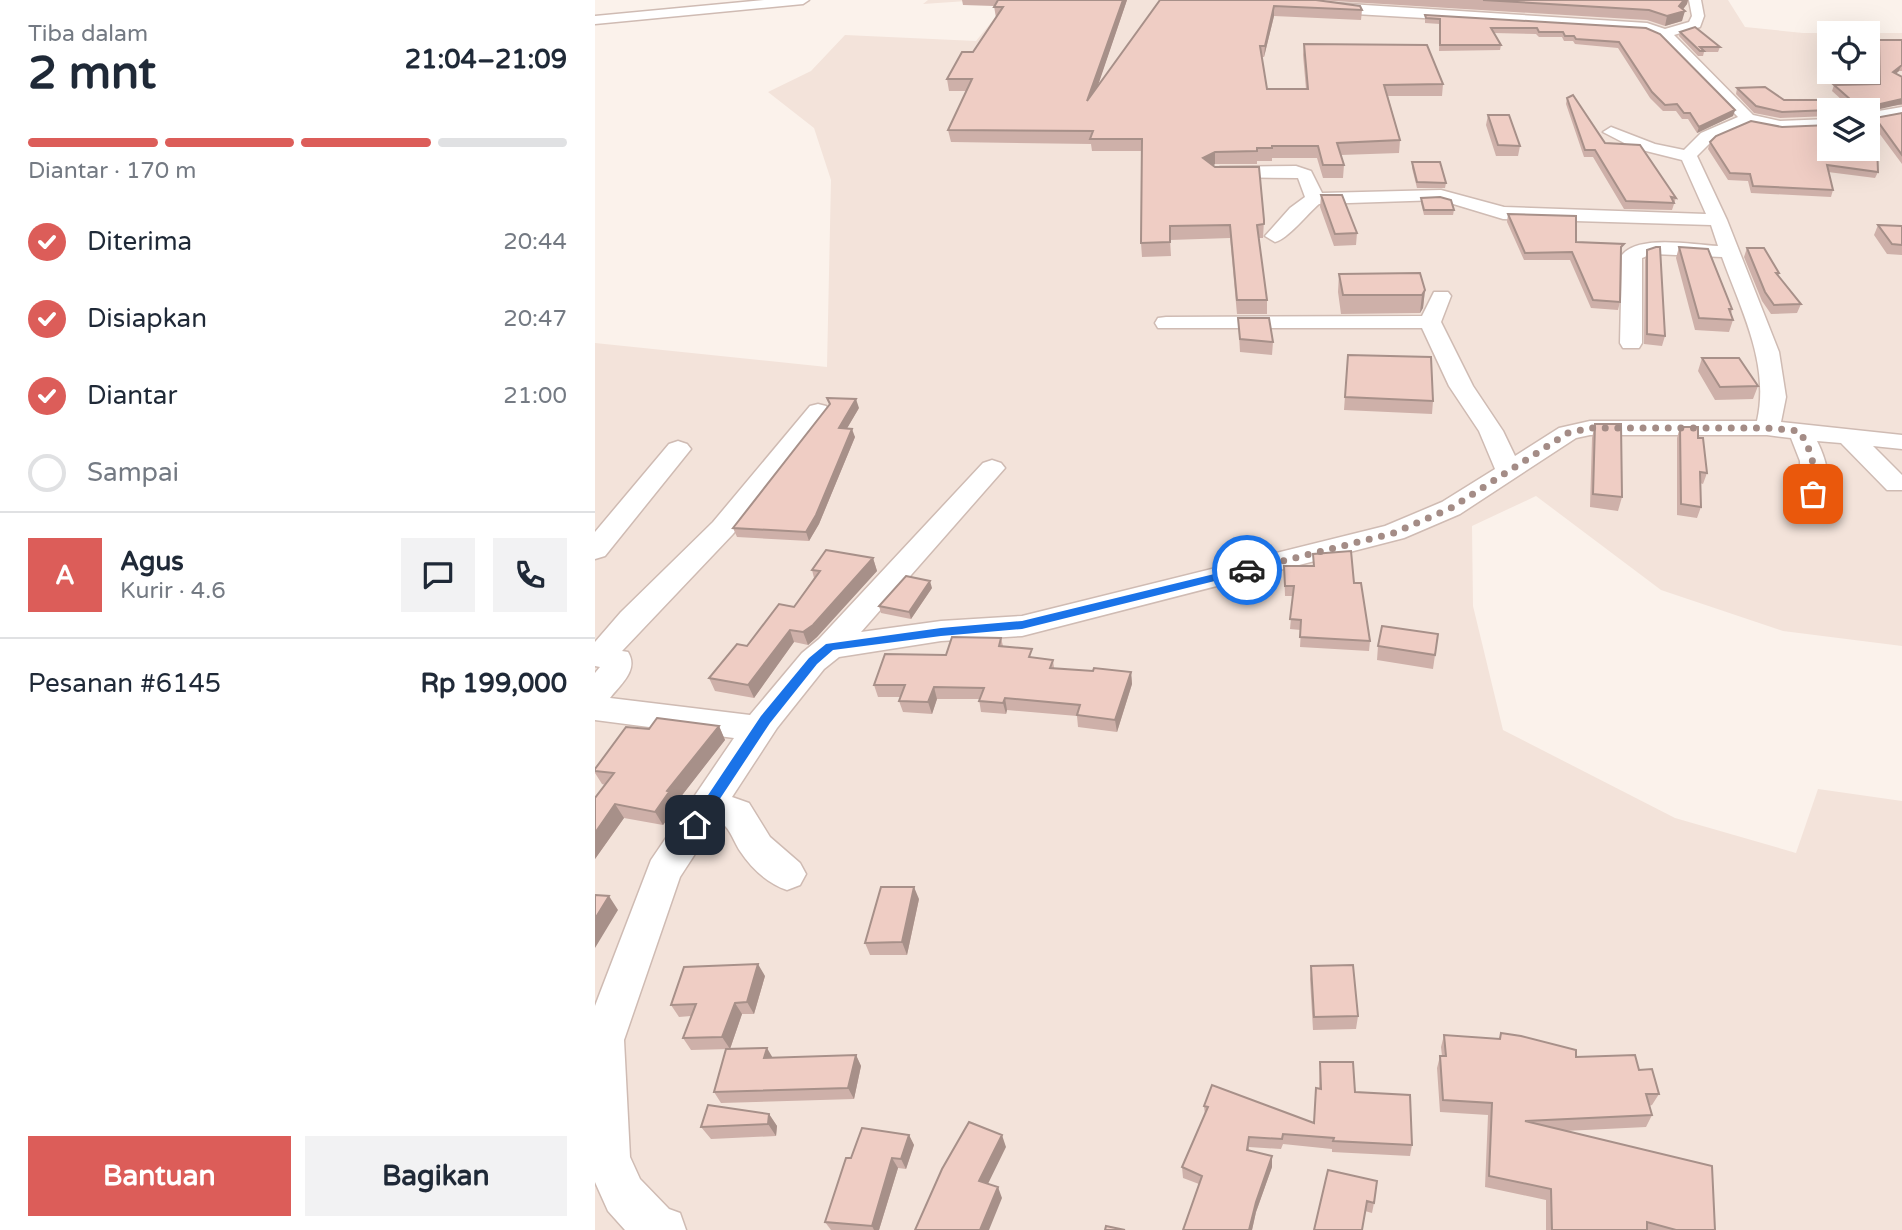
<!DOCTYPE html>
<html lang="id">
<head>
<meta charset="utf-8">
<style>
  body { margin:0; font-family:"Varela Round",sans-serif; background:#f2f2f3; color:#1f2937; height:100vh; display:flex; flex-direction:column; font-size:26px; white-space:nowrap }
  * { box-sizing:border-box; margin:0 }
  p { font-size:23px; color:#747a83 }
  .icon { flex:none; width:38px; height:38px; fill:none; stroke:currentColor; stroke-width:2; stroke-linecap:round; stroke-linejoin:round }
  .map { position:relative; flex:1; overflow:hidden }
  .side { display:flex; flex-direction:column; background:#fff; width:595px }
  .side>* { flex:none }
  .controls { position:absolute; left:1222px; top:21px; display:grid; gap:14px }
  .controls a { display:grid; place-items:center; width:63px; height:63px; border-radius:0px; background:#fff; box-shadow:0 7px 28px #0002; font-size:35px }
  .pin { position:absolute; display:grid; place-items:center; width:60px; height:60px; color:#fff; margin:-30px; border-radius:14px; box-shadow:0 4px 10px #0006 }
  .courier { position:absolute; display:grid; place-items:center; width:70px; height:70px; margin:-35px; border:5px solid #1a73e8; border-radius:50%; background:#fff; color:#222; box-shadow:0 2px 9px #0007 }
  .head em { font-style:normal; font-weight:800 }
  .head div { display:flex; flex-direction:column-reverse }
  .head { display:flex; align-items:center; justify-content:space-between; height:119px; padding:0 28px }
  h1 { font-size:46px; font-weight:800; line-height:52px }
  .bar { display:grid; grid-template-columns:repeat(4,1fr); gap:10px 7px; align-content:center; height:84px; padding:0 28px }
  .bar i { height:9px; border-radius:5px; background:#e0e1e3 }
  .bar .current { background:#dc5d59 }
  .bar p { grid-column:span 4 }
  .line { display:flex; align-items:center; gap:18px; padding:0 28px; border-top:2px solid #e0e1e3 }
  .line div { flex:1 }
  .round { display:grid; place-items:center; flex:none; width:74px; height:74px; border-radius:0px; background:#f2f2f3 }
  ol { padding:0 28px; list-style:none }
  li { display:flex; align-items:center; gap:21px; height:77px }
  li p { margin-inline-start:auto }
  li .icon { padding:7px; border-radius:50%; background:#dc5d59; color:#fff; stroke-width:4 }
  li:last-child { color:#747a83 }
  li i { width:38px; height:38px; border:4px solid #e0e1e3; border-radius:50% }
  .primary-button { display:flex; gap:14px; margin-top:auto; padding:14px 28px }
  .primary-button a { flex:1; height:80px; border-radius:0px; background:#dc5d59; color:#fff; font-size:28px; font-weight:800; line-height:80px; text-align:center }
  .primary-button a+a { background:#f2f2f3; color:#1f2937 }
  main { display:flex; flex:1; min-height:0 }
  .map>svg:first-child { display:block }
</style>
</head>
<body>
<main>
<section class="side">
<div class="head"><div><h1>2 mnt</h1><p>Tiba dalam</p></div><em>21:04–21:09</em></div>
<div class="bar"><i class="current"></i><i class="current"></i><i class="current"></i><i></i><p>Diantar · 170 m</p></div>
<ol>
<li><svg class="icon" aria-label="check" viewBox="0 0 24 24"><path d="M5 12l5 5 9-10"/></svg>Diterima<p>20:44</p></li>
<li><svg class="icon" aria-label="check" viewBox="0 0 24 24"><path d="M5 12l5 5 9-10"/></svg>Disiapkan<p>20:47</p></li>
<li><svg class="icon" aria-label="check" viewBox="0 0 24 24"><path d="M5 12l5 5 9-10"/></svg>Diantar<p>21:00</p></li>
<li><i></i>Sampai</li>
</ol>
<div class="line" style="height:126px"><b class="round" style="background:#dc5d59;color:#fff">A</b><div><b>Agus</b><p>Kurir · 4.6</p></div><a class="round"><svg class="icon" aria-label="chat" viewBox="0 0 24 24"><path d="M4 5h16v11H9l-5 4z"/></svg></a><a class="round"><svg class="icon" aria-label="phone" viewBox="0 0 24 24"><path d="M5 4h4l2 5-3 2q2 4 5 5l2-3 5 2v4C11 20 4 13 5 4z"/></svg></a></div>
<div class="line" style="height:91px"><div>Pesanan #6145</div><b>Rp 199,000</b></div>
<div class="primary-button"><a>Bantuan</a><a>Bagikan</a></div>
</section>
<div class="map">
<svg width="1307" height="1230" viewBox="0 0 1307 1230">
  <rect width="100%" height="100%" fill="#fbf2eb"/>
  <path fill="#f3e3da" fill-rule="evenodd" d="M333,0H1133L1150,27L1208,33H1307V646L1188,631L1066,590L941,496L877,526L878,606L908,730L1080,818L1201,853L1223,789L1307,801V1230H0V343L232,367L236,180L219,128L173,92L216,71L250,35L381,41L412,3L372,1L328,4ZM1234,33H1272V72H1234ZM1234,110H1272V149H1234Z"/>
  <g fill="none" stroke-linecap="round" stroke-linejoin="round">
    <g stroke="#cfbbb3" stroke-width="3">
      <path id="minor" d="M169,0H214L208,4L0,24V16Z
        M691,0L1052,23L1070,29L1094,22L1097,16L1094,0H1106L1109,16L1105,27L1079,35L1158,115L1185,121L1234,119V129L1185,131L1154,124L1118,140L1102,156L1132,220L1184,352L1191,397L1186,422L1307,435V449L1278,446L1307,475V490H1292L1246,443L1222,441C1230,457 1239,483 1227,500L1218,502L1209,500L1205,494V461L1196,438L1172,435H995L981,438L865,514L809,538L427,636L346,641L244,657L229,669L182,728L137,797L154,803L175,837L205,863L211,874L205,885L192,890C172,883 157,869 145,851C138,840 134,825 122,820L85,877L29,1040L35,1157L45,1179L74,1209L85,1213L91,1230H30L13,1211L0,1182V1006L56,860L139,738L0,720V673L5,667L0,666V642L26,612L118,522L215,406L223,404L231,406L235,411L138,534L27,651L33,652C44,670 26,684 15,698L155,715L207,653L224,639L388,463L397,460L406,463L410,468L266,632L346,621L427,616L790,526L847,502L900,469L884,431L854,386L827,328H563L560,323L563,318L571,317L827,316L839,292H853L856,296L846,322L878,386L908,431L920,456L964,428L995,421H1162C1175,364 1146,310 1127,257L1058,254L1047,258V343L1044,348H1028L1025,343L1027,255C1044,234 1099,245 1123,246L1116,225L908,219L845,200L724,204C712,214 693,239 680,242L670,236L695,208L710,197L703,178L625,177L616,172L625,167L701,166L716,171L727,193L846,190L909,207L1111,214L1087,160L1039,148L1008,132L1016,127L1060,144L1089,150L1106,133L1143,117L1065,37L1050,31L743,13L697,4Z
        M1307,107V117L1272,123V113Z
        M83,441L92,444L96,449L92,454L10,556L0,559V532L74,444Z"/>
    </g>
    <use href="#minor" fill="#fff" fill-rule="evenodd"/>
  </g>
  <path fill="#ceb0a9" d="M367,0H532L502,87L565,0H1093L1092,4L1088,9L1087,21L1070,26L1052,20L723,0L767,10L766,20L679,16L669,57H667L672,89H711L708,55L709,44L848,84L847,96H793L805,140L804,153L746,155L749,165L748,178H728L722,158H677V161H662V164H620L618,166L669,220L668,238H664L672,300V314H642L635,238L575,240L576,256L547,257L546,243L547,151H497L496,144L356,142L353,130L371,91H354L352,79L378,52L401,18L399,6L368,5Z
    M830,15L1051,28L1140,110L1138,116L1102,133L1093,119H1087L1081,111H1068L1055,98L1023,48L980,44L978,41H969L967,37H944L941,34L899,33L906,45L905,50L844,51L845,24L830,23Z
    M1085,32L1125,47L1123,52H1109L1108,56H1103L1084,36Z
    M1284,40H1307V71H1304L1300,74L1307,77V105L1234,110V116L1185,118L1159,113L1141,94L1142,88L1189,100H1247L1237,91L1239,85L1283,84L1282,45Z
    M972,98L1010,143L1081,198L1077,210L1029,209L998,157H989L971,104Z
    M1307,113V164L1281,129L1283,172L1280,178L1233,172L1238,190L1236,197L1156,193L1153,181L1133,180L1113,149L1115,142L1187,127L1234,125Z
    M893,115L925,146L923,156H901L891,125Z
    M817,162L851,183L850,188H822L817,168Z
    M726,195L762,233L761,245L739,246L725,207Z
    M826,198L859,210L858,215H829L826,203Z
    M913,214L981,242L1027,251L1026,253L1025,302L1023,310L996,308L975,260H929L912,222Z
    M1283,225L1307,226V255L1292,254L1279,235Z
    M1084,247L1137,309L1136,314L1138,320L1134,332L1100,330L1081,258Z
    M1152,248L1184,273L1183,275L1206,304L1202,313L1176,314L1167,301L1149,257Z
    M1052,250L1070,336L1067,346L1049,344L1050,260Z
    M744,274L830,290L828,308L825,313L746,314L743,292Z
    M643,318L678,342L677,355L645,352Z
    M753,355L838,401L837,414L749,410Z
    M1107,358L1163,386L1158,399L1120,400L1103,371Z
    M264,408L252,428L260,437L224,524L214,541L142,537L138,528Z
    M1000,424L1027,497L1023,511L995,507L997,438Z
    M1085,427L1103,438L1112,473L1108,484L1105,483L1106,507L1102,518L1082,515V438Z
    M718,554L759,583L775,641L774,651L705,647L706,630L695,629L698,596H690L689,566H718Z
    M278,558L282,571L222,637L213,645L199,642L159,698L120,691L114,678L199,607L219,578L217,570Z
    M337,588L316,619L286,613L284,606Z
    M406,638L408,646L439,658L458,660L459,668L498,671L536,672L537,684L522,732L483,727L482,716L412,710L411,714L386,712L384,699H342L337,714L308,712L304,701L306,697H283L279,685L351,655Z
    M783,646L840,655L838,669L782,660Z
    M124,726L130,740L81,803L82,806L68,825L29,818L0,859L10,785L7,784L0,773V769Z
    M324,899L312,955H275L270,943Z
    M716,966L763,1016L761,1029L718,1030L715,979Z
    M170,976L159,1014H147L135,1049L96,1050L88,1038L96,1016L84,1017L76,1005Z
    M906,1033L981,1057L1044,1070L1064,1094L1057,1105L1054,1106L1057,1115L1051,1127L970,1131L1120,1230H951V1200L890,1187L893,1115L845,1112L842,1068L845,1056H847L846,1047L849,1035L904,1039Z
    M261,1055L266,1066L259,1099L126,1103L119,1092L178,1058Z
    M725,1062L760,1092L817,1145L815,1156L737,1152V1149L688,1144L686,1149L654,1147V1151L677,1167L661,1212L657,1230H588L604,1184L588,1178L587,1167L610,1115L609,1106L719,1123L724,1089Z
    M174,1114L182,1126L181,1136L116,1139L106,1127Z
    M314,1135L319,1145L311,1169L303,1168L284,1230H236L230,1222L256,1158Z
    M733,1170L779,1203L777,1213L770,1211Z"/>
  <path fill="#a79089" d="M528,0H532L494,112L492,101Z
    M1089,0H1093L1092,4L1086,12L1090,11L1087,21L1070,26L1072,16L1084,6Z
    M679,6V16L669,57L670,46Z
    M1306,65L1304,71L1296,78L1298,72Z
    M1307,99V104L1272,112V110H1270L1272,107Z
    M1140,110L1138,116L1102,133L1104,127Z
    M620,152V164L609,171L608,158Z
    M830,290L828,308L825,313L827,295Z
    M261,399L264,408L247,437L244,428Z
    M257,429L260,437L224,524L214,541L211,532Z
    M278,558L282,571L222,637L213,645L208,632Z
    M335,581L337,588L316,619L314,612Z
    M195,630L199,642L159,698L153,685Z
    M536,672L537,684L522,732L520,720Z
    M339,687L342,699L337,714L333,702Z
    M410,698L412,710L411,714L408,703Z
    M124,726L130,740L81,803L82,806L68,825L60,812L72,791Z
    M20,804L29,818L0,859V833Z
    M319,887L324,899L312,955L307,942Z
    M14,896L23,910L0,948V919Z
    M163,964L170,976L159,1014L152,1002Z
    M140,1003L147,1014L135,1049L127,1037Z
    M172,1048L179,1060L169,1058Z
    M261,1055L266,1066L259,1099L253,1088Z
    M174,1114L182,1126L181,1136L173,1124Z
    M314,1135L319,1145L311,1169L306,1159Z
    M407,1135L411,1147L389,1192L384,1181Z
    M677,1156V1167L661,1212L657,1230H654L661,1202Z
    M297,1158L303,1168L284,1230H279L277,1226Z
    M403,1187L407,1198L394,1230H385Z"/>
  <path fill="#efcdc4" stroke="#a79089" stroke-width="2" d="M403,0H528L492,101L565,0H721L765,6L767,10L679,6L670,46H665L672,89H713L709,44L832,45L848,84L789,85L805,140L742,143L749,165H728L723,146H677V148H662V151L620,152L608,158L620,167H664L669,220V224L662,225L672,300H642L635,225L575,226V242L546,243L547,139H495L498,131L353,130L377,79H352L367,52H378L408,7H399Z
    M888,0H1089L1084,6L1090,11L1072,16L1054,10Z
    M830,15L1051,28L1065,34L1140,110L1104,127L1095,113H1089L1082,104L1070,105L1057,92L1024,42L981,39L979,36H970L968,32H944L942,28H896L906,45H845V19L831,18Z
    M1100,27L1125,47H1105L1109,51H1105L1085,32Z
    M1284,40H1307V65L1298,72L1307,77V99L1272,107V110H1234L1187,112L1161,106L1142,88L1170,87L1189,100H1256L1239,85L1285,84Z
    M978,95L1010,143L1045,145L1081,198L1076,197L1079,203L1031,201L1000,150H990L972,98Z
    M1307,113V155L1281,119L1283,172L1232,165L1238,190L1158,186L1155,174L1135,173L1115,142L1121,136L1156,121L1187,127L1234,125V149H1272V117L1275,119Z
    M893,115H914L925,146L903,145Z
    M817,162H845L851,183L822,182Z
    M726,195H747L762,233L740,234Z
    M845,197L856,200L859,210H829L826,198Z
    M913,214L981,216V242L1029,244L1026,247L1025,302L998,300L977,252L930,253Z
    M1283,225L1307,226V245L1297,244Z
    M1061,247H1065L1070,336L1052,334V250Z
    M1084,247L1113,249L1137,309H1134L1138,320L1104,318Z
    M1152,248H1169L1184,273H1181L1206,304L1179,305L1170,292Z
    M825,273L830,290L827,295H748L744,274Z
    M643,318H674L678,342L645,339Z
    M753,355L836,357L838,401L750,397Z
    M1107,358H1144L1163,386L1125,387Z
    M232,398L261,399L244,428L257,429L221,515L211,532L138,528L235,404Z
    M1000,424H1026L1027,497L998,494Z
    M1085,427H1103V438H1108L1112,473L1105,472L1106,507L1086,504Z
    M231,550L278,558L218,625L208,632L195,630L153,685L114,678L142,644L152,646L184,604L199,607L225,571L217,570Z
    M756,551L759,583H766L775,641L705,637L706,620L695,619L699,586H690L689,566H719L718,554Z
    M311,576L335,581L314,612L284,606Z
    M787,626L843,634L840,655L783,646Z
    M357,637L406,638L404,646L437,649L434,657L458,660L455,668L498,671L499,668L536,672L520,720L482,715L485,705L410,698L408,703L384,701L389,688L339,687L333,702L304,701L310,685H279L290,654L351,655Z
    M62,718L124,726L72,791L74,792L60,812L20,804L0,833V798L19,773L0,771V769L31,727L54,729Z
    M286,887H319L307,942L270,943Z
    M0,895L14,896L0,919Z
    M163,964L152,1002L140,1003L127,1037L88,1038L101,1004L76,1005L89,967Z
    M758,965L763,1016L719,1017L716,966Z
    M906,1033L926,1036L981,1050V1057L1040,1055L1044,1070L1057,1069L1064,1094H1051L1057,1115L930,1121L1117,1166L1120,1230H1081L1052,1222V1230H957L956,1189L894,1176L897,1103L848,1100L845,1056H851L849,1035L905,1039Z
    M172,1048L169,1058L261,1055L253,1088L119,1092L131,1049Z
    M725,1062H758L760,1092L815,1095L817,1145L738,1141L739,1138L688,1134L687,1139L654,1137L652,1150L677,1156L661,1202L654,1230H588L607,1176L587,1167L613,1107L609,1106L617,1085L719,1123L721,1088L726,1089Z
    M113,1105L174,1114L173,1124L106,1127Z
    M374,1122L407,1135L384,1181L403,1187L385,1230H320L347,1169Z
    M267,1128L314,1135L306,1159L297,1158L277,1226L230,1222L251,1158H256Z
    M733,1170L782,1181L779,1203L772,1201L767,1230H719Z
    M511,1226L530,1230H510Z"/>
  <path fill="#1a73e8" d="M652,566L658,570L656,572L427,629L346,636L238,650L222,664L175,723L105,829L100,831L93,825L166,716L214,658L231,644L346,628L427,621Z"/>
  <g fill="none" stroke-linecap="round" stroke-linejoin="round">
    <path stroke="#a48c86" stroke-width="7" stroke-dasharray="0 12.6" d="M652,570L799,533L856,508L973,433L995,428H1172L1204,431C1217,450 1222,471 1218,494"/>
  </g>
</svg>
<div class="controls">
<a><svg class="icon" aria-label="locate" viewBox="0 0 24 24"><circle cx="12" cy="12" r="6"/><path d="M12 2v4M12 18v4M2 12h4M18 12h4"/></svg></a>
<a><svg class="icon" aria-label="layers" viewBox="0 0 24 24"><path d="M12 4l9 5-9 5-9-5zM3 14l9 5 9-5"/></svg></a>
</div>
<div class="pin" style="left:1218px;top:494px;background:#ea580c"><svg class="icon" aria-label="bag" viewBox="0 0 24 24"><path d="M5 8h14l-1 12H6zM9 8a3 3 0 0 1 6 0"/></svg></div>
<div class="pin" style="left:100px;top:825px;background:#1f2937"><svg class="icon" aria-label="home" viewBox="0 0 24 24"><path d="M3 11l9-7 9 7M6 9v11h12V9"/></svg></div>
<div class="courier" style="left:652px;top:570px"><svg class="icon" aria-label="car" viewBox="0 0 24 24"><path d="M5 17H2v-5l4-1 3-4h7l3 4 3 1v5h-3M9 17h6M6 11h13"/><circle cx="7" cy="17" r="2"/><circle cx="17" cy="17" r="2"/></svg></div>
</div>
</main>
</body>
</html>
